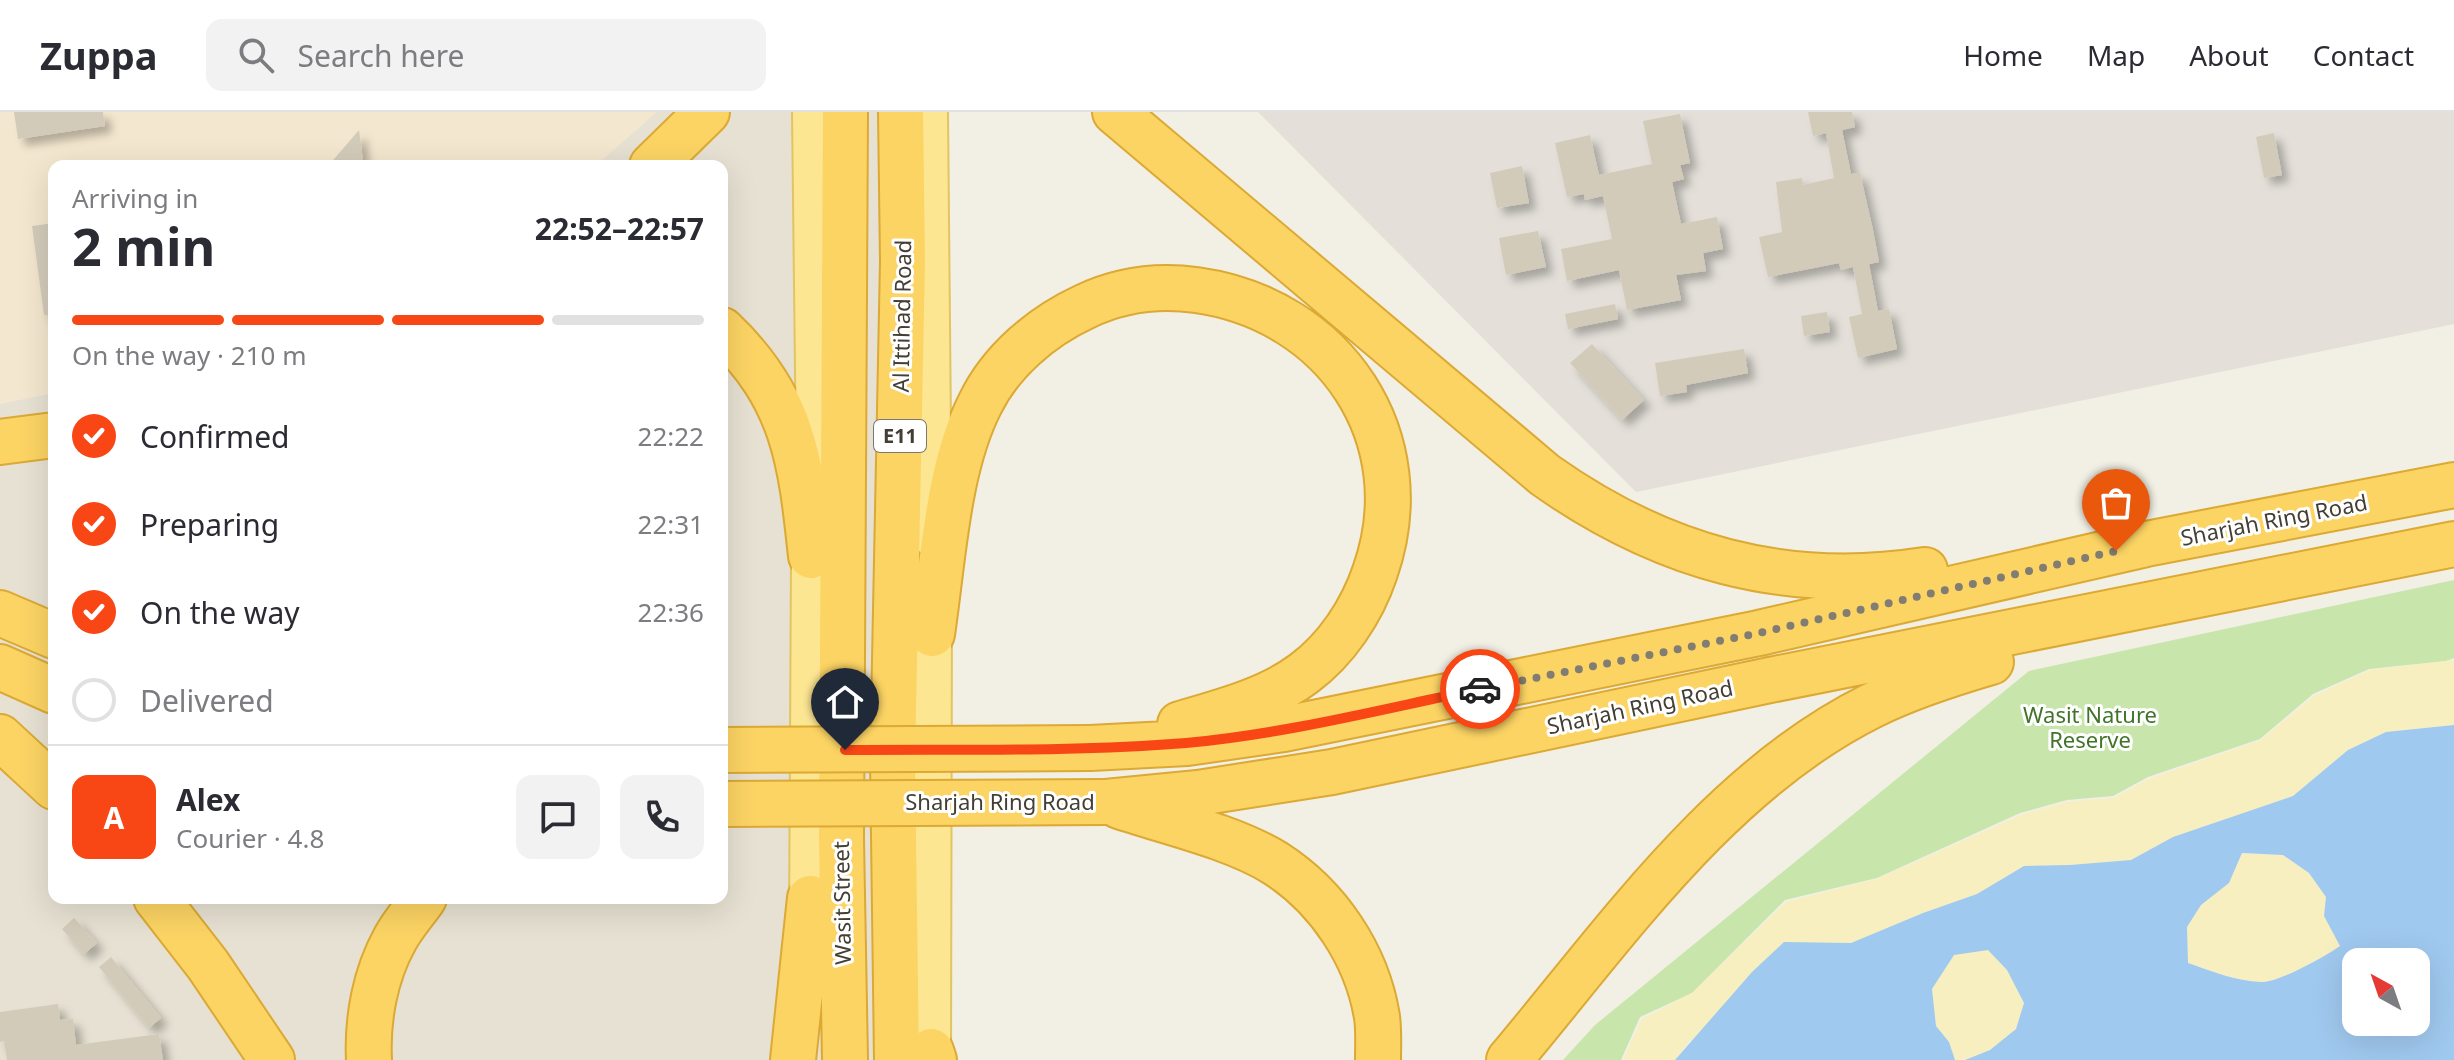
<!DOCTYPE html>
<html lang="en">
<head>
<meta charset="utf-8">
<style>
  body { margin:0; font-family:"Noto Sans",sans-serif; background:#f2f2f3; color:#2b2b33; height:100vh; display:flex; flex-direction:column; font-size:30px; white-space:nowrap }
  * { box-sizing:border-box; margin:0 }
  p { font-size:26px; color:#7c7c81 }
  .icon { flex:none; width:44px; height:44px; fill:none; stroke:currentColor; stroke-width:2; stroke-linecap:round; stroke-linejoin:round }
  .map { position:relative; flex:1; overflow:hidden }
  .panel { position:absolute; left:48px; top:48px; width:680px; height:744px; display:flex; flex-direction:column; background:#fff; border-radius:16px; box-shadow:0 8px 32px #0002 }
  .panel>* { flex:none }
  .needle { width:52px; rotate:320deg }
  .controls { position:absolute; left:2342px; top:836px; display:grid; gap:16px }
  .controls a { display:grid; place-items:center; width:88px; height:88px; border-radius:16px; background:#fff; box-shadow:0 8px 32px #0002; font-size:40px }
  .pin { position:absolute; display:grid; place-items:center; width:68px; height:68px; color:#fff; margin:-82px -34px; border-radius:50% 50% 50% 0; rotate:-45deg; box-shadow:0 0 8px #0007 }
  .pin .icon { rotate:45deg }
  .courier { position:absolute; display:grid; place-items:center; width:80px; height:80px; margin:-40px; border:6px solid #f84615; border-radius:50%; background:#fff; color:#222; box-shadow:0 2px 10px #0007 }
  .overview em { font-style:normal; font-weight:700 }
  .overview div { display:flex; flex-direction:column-reverse }
  .overview { display:flex; align-items:center; justify-content:space-between; height:136px; padding:0 24px }
  h1 { font-size:52px; font-weight:700; line-height:60px }
  .bar { display:grid; grid-template-columns:repeat(4,1fr); gap:12px 8px; align-content:center; height:96px; padding:0 24px }
  .bar i { height:10px; border-radius:6px; background:#e1e1e2 }
  .bar .selected { background:#f84615 }
  .bar p { grid-column:span 4 }
  .line { display:flex; align-items:center; gap:20px; padding:0 24px; border-top:2px solid #e1e1e2 }
  .line div { flex:1 }
  .round { display:grid; place-items:center; flex:none; width:84px; height:84px; border-radius:16px; background:#f2f2f3 }
  ol { padding:0 24px; list-style:none }
  li { display:flex; align-items:center; gap:24px; height:88px }
  li p { margin-inline-start:auto }
  li .icon { padding:8px; border-radius:50%; background:#f84615; color:#fff; stroke-width:4 }
  li:last-child { color:#7c7c81 }
  li i { width:44px; height:44px; border:4px solid #e1e1e2; border-radius:50% }
  header { display:flex; align-items:center; gap:48px; box-sizing:border-box; height:112px; padding:0 40px; background:#fff; border-bottom:2px solid #e1e1e2 }
  header strong { font-size:38px }
  nav { display:flex; gap:44px; margin-inline-start:auto; font-size:28px }
  .search { width:560px; height:72px; background:#f2f2f3; display:flex; align-items:center; gap:20px; box-sizing:border-box; padding:0 28px; border-radius:16px; color:#7c7c81; font-size:30px }
  .map>svg:first-child { display:block }
</style>
</head>
<body>
<header>
<strong>Zuppa</strong>
<div class="search"><svg class="icon" aria-label="search" viewBox="0 0 24 24"><circle cx="10" cy="10" r="6"/><path d="M15 15l6 6"/></svg>Search here</div>
<nav><a>Home</a><a>Map</a><a>About</a><a>Contact</a></nav>
</header>
<div class="map">
<svg width="2454" height="948" viewBox="0 0 2454 948">
  <defs>
    <filter id="shadow"><feDropShadow dx="7" dy="7" stdDeviation="4" flood-color="#0004"/></filter>
  </defs>
  <rect width="100%" height="100%" fill="#f2efe4"/>
  <path fill="#e6e1d2" fill-rule="evenodd" d="M0,0H882V948H0ZM54,54H722V786H54Z"/>
  <path fill="#f4e7cf" d="M0,0H657L595,54H54V281L0,292Z"/>
  <path fill="#e4e0d9" d="M1258,0H2454V212L1636,380Z"/>
  <path fill="#c8e6ac" d="M2454,468V546L2446,549L2369,557L2313,582L2260,627L2148,665L2113,684L2067,688L2020,701L1877,766L1785,788L1692,881L1640,905L1621,948H1563L1595,913L2029,559Z"/>
  <path fill="#f7efbf" d="M2454,548V613L2386,620L2348,638L2293,684L2173,725L2131,748L2070,753L2024,754L1977,782L1923,801L1851,831L1689,929L1675,948H1623L1642,907L1692,881L1786,790L1877,767L2021,703L2067,690L2113,686L2149,667L2261,628L2314,584L2370,558Z
    M2242,741L2283,743L2309,761L2326,785L2324,804L2341,834C2326,844 2278,871 2261,870C2236,869 2211,858 2188,851L2187,815L2201,793L2229,771Z
    M1989,838L2007,858L2024,891C2022,898 2020,909 2016,915C2006,932 1974,948 1955,948L1949,930L1936,914L1932,877L1954,842Z"/>
  <path fill="#a0c9ef" fill-rule="evenodd" d="M2454,613V948H1965L1990,938L2016,917L2024,891L2007,858L1988,838L1954,843L1932,877L1936,914L1949,930L1955,948H1675L1752,860L1784,830L1851,831L1923,801L1977,782L2024,754L2070,753L2131,748L2173,725L2293,684L2348,638L2386,620ZM2242,741L2283,743L2309,761L2326,785L2324,804L2340,834C2326,844 2278,871 2261,870C2236,869 2211,859 2188,851L2187,815L2201,793L2229,771ZM2356,850H2416V910H2356Z"/>
  <path fill="#d3cbba" filter="url(#shadow)" d="M14,0H103L105,14L18,27Z
    M1808,0H1852L1855,15L1842,18L1851,62L1860,61L1873,118L1879,150L1869,152L1878,199L1889,197L1897,237L1858,246L1849,205L1862,202L1853,155L1841,158L1839,151L1768,165L1759,125L1782,120L1776,70L1802,66L1803,73L1834,66L1826,21L1813,24Z
    M1680,2L1690,51L1680,53L1684,67L1672,70L1681,112L1717,105L1723,137L1703,141L1706,159L1676,163L1681,188L1627,198L1619,158L1567,169L1561,137L1612,127L1603,84L1585,88L1584,82L1567,85L1555,31L1590,23L1599,63L1652,52L1643,9Z
    M359,18L363,49L358,54H328Z
    M2274,21L2282,63L2264,66L2256,25Z
    M1522,54L1529,91L1497,96L1490,61Z
    M54,111V203H44L32,114Z
    M1538,119L1546,155L1506,163L1499,126Z
    M1615,192L1618,207L1568,217L1565,202Z
    M1827,200L1830,220L1804,224L1801,204Z
    M1592,232L1644,288L1622,308L1570,251Z
    M1744,237L1748,261L1686,273L1687,280L1660,284L1655,251Z
    M74,806L97,831L84,842L62,817Z
    M111,845L161,906L149,916L99,855Z
    M58,892L60,908L73,907L76,933L159,922L163,948H7L4,929L0,930V900Z"/>
  <g fill="none" stroke-linecap="round" stroke-linejoin="round">
    <g stroke="#e2c462" stroke-width="42">
      <path id="major" d="M928,0L932,425
        M809,817L811,444L816,343L812,0
        M931,948L932,491"/>
    </g>
    <g stroke="#dba934" stroke-width="48">
      <path id="highway" d="M1115,0L1545,363C1661,445 1784,480 1925,458
        M652,54L707,0
        M722,218C794,286 801,349 811,444
        M0,330L54,323
        M0,501L54,524
        M932,522C943,449 947,357 980,292C1001,249 1041,215 1084,195C1119,178 1158,173 1196,178C1335,197 1422,326 1375,460C1362,499 1336,538 1303,562C1268,588 1221,600 1180,612
        M0,555L54,579
        M0,625L54,675
        M1090,636L1187,631L1284,617L1759,521L2146,432L2454,373
        M1106,690L1198,681L1332,660L1770,568L2454,432
        M1119,694C1167,710 1233,725 1275,751C1328,785 1367,843 1377,905C1379,919 1378,934 1378,948
        M156,786L208,853L272,948
        M931,939L934,948
        M369,948C367,907 375,863 395,827C403,812 415,799 424,786
        M793,948L810,786
        M845,948L841,727L845,0
        M897,948L893,648L903,149L901,0
        M1509,948C1615,822 1720,669 1871,594C1909,575 1950,562 1991,550"/>
    </g>
    <use href="#major" stroke="#fde692" stroke-width="38"/>
    <use href="#highway" stroke="#fcd464" stroke-width="44"/>
    <g stroke="#dba934" stroke-width="48" stroke-linecap="butt">
      <path id="highway-bridge" d="M722,638L1090,636
        M722,692L1106,690"/>
    </g>
    <use href="#highway-bridge" stroke="#fcd464" stroke-width="44"/>
  </g>
  <g fill="none" stroke-linecap="round" stroke-linejoin="round">
    <path stroke="#817d72" stroke-width="8" stroke-dasharray="0 14.4" d="M1480,577L1759,521L2116,439"/>
    <path stroke="#f84615" stroke-width="10" d="M845,638C958,637 1073,640 1186,631C1285,622 1382,597 1480,577"/>
  </g>
  <g text-anchor="middle" stroke-width="6" stroke-linejoin="round" paint-order="stroke">
    <rect fill="#fff" stroke="#7c7971" stroke-width="2" x="874" y="308" width="52" height="32" rx="6"/>
    <g font-size="20" font-weight="bold" fill="#443f34">
      <text x="900" y="331">E11</text>
    </g>
    <g font-size="22" fill="#443f34" stroke="#fff">
      <text transform="translate(902 204) rotate(-89)" y="8">Al Ittihad Road</text>
      <text transform="translate(2274 408) rotate(-11)" y="8">Sharjah Ring Road</text>
      <text transform="translate(1640 595) rotate(-12)" y="8">Sharjah Ring Road</text>
      <text x="1000" y="698">Sharjah Ring Road</text>
      <text transform="translate(842 791) rotate(-91)" y="8">Wasit Street</text>
    </g>
    <g font-size="22" fill="#407428" stroke="#fff">
      <text x="2090" y="611">Wasit Nature<tspan x="2090" dy="25">Reserve</tspan></text>
    </g>
  </g>
</svg>
<div class="controls">
<a><svg class="needle" viewBox="-14 -14 28 28"><path d="M0-13l5 13h-10z" fill="#e53935"/><path d="M0 13l5-13h-10z" fill="#7c7c81"/></svg></a>
</div>
<div class="pin" style="left:2116px;top:439px;background:#ea580c"><svg class="icon" aria-label="bag" viewBox="0 0 24 24"><path d="M5 8h14l-1 12H6zM9 8a3 3 0 0 1 6 0"/></svg></div>
<div class="pin" style="left:845px;top:638px;background:#1f2937"><svg class="icon" aria-label="home" viewBox="0 0 24 24"><path d="M3 11l9-7 9 7M6 9v11h12V9"/></svg></div>
<div class="courier" style="left:1480px;top:577px"><svg class="icon" aria-label="car" viewBox="0 0 24 24"><path d="M5 17H2v-5l4-1 3-4h7l3 4 3 1v5h-3M9 17h6M6 11h13"/><circle cx="7" cy="17" r="2"/><circle cx="17" cy="17" r="2"/></svg></div>
<section class="panel">
<div class="overview"><div><h1>2 min</h1><p>Arriving in</p></div><em>22:52–22:57</em></div>
<div class="bar"><i class="selected"></i><i class="selected"></i><i class="selected"></i><i></i><p>On the way · 210 m</p></div>
<ol>
<li><svg class="icon" aria-label="check" viewBox="0 0 24 24"><path d="M5 12l5 5 9-10"/></svg>Confirmed<p>22:22</p></li>
<li><svg class="icon" aria-label="check" viewBox="0 0 24 24"><path d="M5 12l5 5 9-10"/></svg>Preparing<p>22:31</p></li>
<li><svg class="icon" aria-label="check" viewBox="0 0 24 24"><path d="M5 12l5 5 9-10"/></svg>On the way<p>22:36</p></li>
<li><i></i>Delivered</li>
</ol>
<div class="line" style="height:144px"><b class="round" style="background:#f84615;color:#fff">A</b><div><b>Alex</b><p>Courier · 4.8</p></div><a class="round"><svg class="icon" aria-label="chat" viewBox="0 0 24 24"><path d="M4 5h16v11H9l-5 4z"/></svg></a><a class="round"><svg class="icon" aria-label="phone" viewBox="0 0 24 24"><path d="M5 4h4l2 5-3 2q2 4 5 5l2-3 5 2v4C11 20 4 13 5 4z"/></svg></a></div>
</section>
</div>
</body>
</html>
